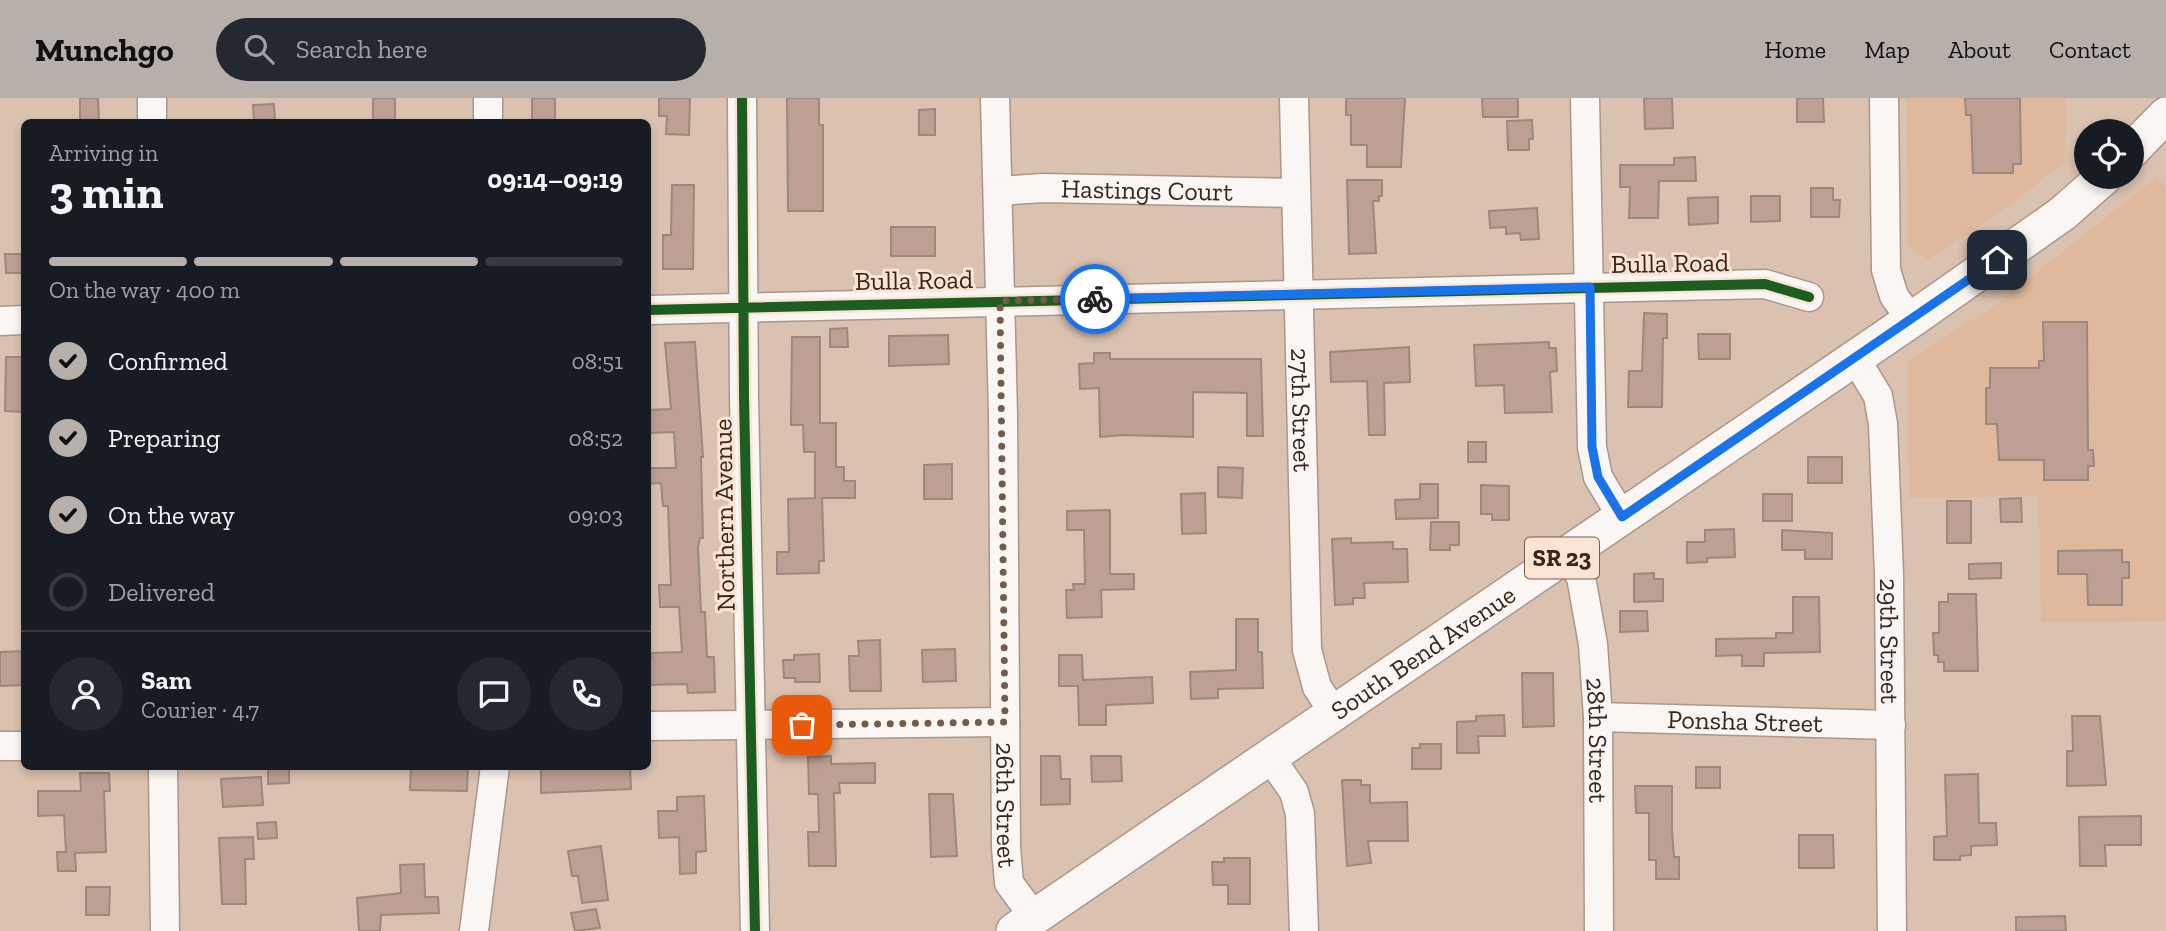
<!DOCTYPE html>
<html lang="en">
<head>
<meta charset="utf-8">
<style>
  body { margin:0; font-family:"Zilla Slab",serif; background:#242831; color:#f1f3f6; height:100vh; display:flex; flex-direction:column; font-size:26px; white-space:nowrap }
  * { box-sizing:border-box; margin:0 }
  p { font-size:23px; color:#9ea1a6 }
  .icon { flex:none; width:38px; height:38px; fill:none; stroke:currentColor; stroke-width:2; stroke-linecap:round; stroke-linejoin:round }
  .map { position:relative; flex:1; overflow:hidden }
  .sheet { position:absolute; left:21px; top:21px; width:630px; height:651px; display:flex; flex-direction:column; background:#171b24; border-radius:10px; box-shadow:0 4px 10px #0003 }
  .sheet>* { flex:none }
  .tools { position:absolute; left:2074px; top:21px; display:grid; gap:14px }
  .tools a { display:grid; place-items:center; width:70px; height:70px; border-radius:50%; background:#171b24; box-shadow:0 4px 10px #0003; font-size:35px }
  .pin { position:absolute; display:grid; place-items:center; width:60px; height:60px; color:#fff; margin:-30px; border-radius:14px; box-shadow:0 4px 10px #0006 }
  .courier { position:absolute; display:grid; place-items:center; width:70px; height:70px; margin:-35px; border:5px solid #1a73e8; border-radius:50%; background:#fff; color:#222; box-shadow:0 2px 9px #0007 }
  .summary em { font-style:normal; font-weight:800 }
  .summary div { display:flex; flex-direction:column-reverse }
  .summary { display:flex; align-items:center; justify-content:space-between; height:119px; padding:0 28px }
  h1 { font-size:46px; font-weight:800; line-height:52px }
  .bar { display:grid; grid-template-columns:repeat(4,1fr); gap:10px 7px; align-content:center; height:84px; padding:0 28px }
  .bar i { height:9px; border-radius:5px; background:#363941 }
  .bar .current { background:#b7afaa }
  .bar p { grid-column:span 4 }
  .line { display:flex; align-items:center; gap:18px; padding:0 28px; border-top:2px solid #363941 }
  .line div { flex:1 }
  .round { display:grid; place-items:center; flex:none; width:74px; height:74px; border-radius:37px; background:#242831 }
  ol { padding:0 28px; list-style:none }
  li { display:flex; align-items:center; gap:21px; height:77px }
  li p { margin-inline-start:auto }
  li .icon { padding:7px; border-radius:50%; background:#b7afaa; color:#111; stroke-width:4 }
  li:last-child { color:#9ea1a6 }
  li i { width:38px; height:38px; border:4px solid #363941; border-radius:50% }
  header { display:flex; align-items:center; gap:42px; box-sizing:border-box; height:98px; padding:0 35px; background:#b7afaa; color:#111 }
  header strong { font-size:33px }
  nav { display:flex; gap:38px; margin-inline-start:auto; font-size:24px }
  .search { width:490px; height:63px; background:#242831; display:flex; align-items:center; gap:18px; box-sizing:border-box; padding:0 24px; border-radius:38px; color:#9ea1a6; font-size:26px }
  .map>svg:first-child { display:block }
</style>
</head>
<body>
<header>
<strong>Munchgo</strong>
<div class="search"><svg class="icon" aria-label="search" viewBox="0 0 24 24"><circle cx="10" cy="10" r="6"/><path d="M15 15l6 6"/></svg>Search here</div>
<nav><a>Home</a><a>Map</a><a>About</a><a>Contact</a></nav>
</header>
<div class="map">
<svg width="2166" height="833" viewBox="0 0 2166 833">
  <rect width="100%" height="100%" fill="#dac1b0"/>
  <path fill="#e0b89d" d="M1907,0H2065V64L2012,105L1927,163L1908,146Z
    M2157,79L2166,89V523L2041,524L2039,398L1909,400L1908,264L1998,205Z"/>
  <path fill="#bd9f94" stroke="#9d887e" stroke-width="2" d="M80,0H98L99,24H80Z
    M373,0H395V23H373Z
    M532,0H555V24H532Z
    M659,0H690L689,37L666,36L667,18H659Z
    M787,0H819V27H823V113H788Z
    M1346,0H1405L1401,69H1367V47H1351V17H1346Z
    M1482,0H1518V19H1483Z
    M1644,0H1672L1673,30L1645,31Z
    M1797,0H1823L1824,24H1797Z
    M1965,0H2020L2021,66H2013V75H1973L1971,17H1966Z
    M274,6L275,24H254L253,7Z
    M935,11V37H919V12Z
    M1532,22L1533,41H1529V52H1508L1507,23Z
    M1695,59L1696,83H1659L1658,120H1629L1630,89H1620V67H1674V60Z
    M1347,82H1382V98H1379V103H1373L1376,155L1349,156Z
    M672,87H694L693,171H663V137H671Z
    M1811,90H1833V102H1840L1839,119H1811Z
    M1751,98H1780V123L1751,124Z
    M1718,99V125L1689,127L1688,100Z
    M1537,110L1539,141L1521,142L1520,135L1506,136V129L1490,130L1489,113Z
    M891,129H935V158H891Z
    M5,156H24V175H6Z
    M1644,215L1667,216V240H1663L1662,309H1628L1629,273H1642Z
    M2043,224H2087L2088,352H2093L2094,368H2088V382H2044V362H1999L1997,326H1986V290H1990V270H2039V263H2044Z
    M847,230L848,249H830V231Z
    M1698,236H1730V261H1699Z
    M948,237L949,266L889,268V238Z
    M792,239H820V325H836V369H844V383H855V400H822L824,463H819V475L777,476V454H789L788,401L815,400V354H804L803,327H791Z
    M695,244L703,359H701L703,440H700L698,449L701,514H705L707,559H714L715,594L688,595L687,586L648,587V560H651V555L682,554L679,509H660L659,487H671L668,408H663L661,385L648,386V370H676L674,334L649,335L648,312L671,311L665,245Z
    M1549,244V250H1556L1557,273L1550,274L1552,314L1505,315L1504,287L1476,288L1474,247Z
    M1409,249L1410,284L1384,285L1385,337H1369L1367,283L1331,284L1330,254Z
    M1094,255H1110V261H1261L1263,338H1247V295L1193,294V339L1122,337L1100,339L1099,290L1080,291L1079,266L1094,265Z
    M6,259H24V314L5,313Z
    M1468,344H1486V364H1468Z
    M1808,359H1842V385H1808Z
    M952,366V401H924V367Z
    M1218,369L1243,370L1242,400L1218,399Z
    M1420,386H1438V420L1396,421L1395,402L1420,401Z
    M1481,387L1509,388V422H1492V416H1481Z
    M1205,395L1206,435L1182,436L1181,396Z
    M1763,396H1792V423H1763Z
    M2021,400L2022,424H2001L2000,401Z
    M1947,403H1971V445H1947Z
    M1110,412V476H1134V491L1101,492L1102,519L1067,520L1066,492H1074L1073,486H1085L1084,432H1067V413Z
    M1431,424H1459V447H1450V452H1430Z
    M1734,431L1735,459L1707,460V464L1687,465V444H1705V432Z
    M1782,432L1832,435V461H1805V452H1782Z
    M1351,440V445L1393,444V451H1407L1408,484L1364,485L1365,500H1353V506L1335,507L1332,441Z
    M2122,452V464H2129V480H2122V507H2088L2087,476H2058V453Z
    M2001,465V480L1969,481V466Z
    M1654,475V481H1663V503L1634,504V476Z
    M1948,496H1976L1978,573H1944V564H1938V557H1934L1933,535H1939V504H1948Z
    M1793,499H1819L1820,554L1764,555V568H1742V557L1716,558V541L1776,540V535H1793Z
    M1620,513H1647L1648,533L1620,534Z
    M1236,521H1258V554H1262L1263,590L1218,591V600L1191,601L1190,574L1236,572Z
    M880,542L881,593H850L849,558H859L858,543Z
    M955,551L956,583L923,584L922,552Z
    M24,553V587L0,588V554Z
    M819,556L820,584H795V580H784L783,562H794V557Z
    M1059,557H1082L1083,582L1152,579L1153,605L1106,607V627H1079L1078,588H1059Z
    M1522,575H1553L1554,628L1523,629Z
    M1504,617L1505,638H1478L1479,655H1457V624L1476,623V618Z
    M2072,618H2100L2106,687L2067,688V653H2073Z
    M1420,646H1441V671H1412V650H1420Z
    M831,658V666L875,665V685H839L840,695H834L836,768H809L808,734H819L818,696H809L808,659Z
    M1041,658H1060L1061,681H1070V706L1041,707Z
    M1091,658H1121L1122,683L1092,684Z
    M268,668H289V685L268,686Z
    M411,668H468L467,693L410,692Z
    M541,668H630L631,691L541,695Z
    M1696,669H1720V690H1696Z
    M80,675H109L110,693H104L106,754L75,755L76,773H58L57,754H66L64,717L38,718V693H81Z
    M1978,676L1979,725H1996L1997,747L1971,748V757L1960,758V762H1934V739L1947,738L1945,677Z
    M261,679L263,707L223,709L221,681Z
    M1342,682H1361V687H1370V705L1407,704L1408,743H1368L1371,765L1347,768Z
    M1635,688H1672V733L1674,759H1679V781H1656V762H1649V715H1636Z
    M929,696H953L957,758L931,759Z
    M704,698L706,753L696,754V775L680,776L679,739L659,740L658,713H677V699Z
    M2141,718V747H2105L2106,768H2080L2079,719Z
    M276,724L277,740L258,741L257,725Z
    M1799,737H1833L1834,770H1799Z
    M253,739L254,761H245L246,806H222L219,740Z
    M601,748L608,802L582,805L578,778H572L568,753Z
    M1224,760H1250V806H1228V787H1213L1212,764H1224Z
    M424,766L425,799H438L439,815L381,817L380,833H359L357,800L401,795L400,767Z
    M86,789H110L109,817H86Z
    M596,811L600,830L575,833L571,815Z
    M2065,818L2066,833H2016V819Z"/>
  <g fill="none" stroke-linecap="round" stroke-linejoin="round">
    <g stroke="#aa978a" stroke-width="31">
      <g id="minor">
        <path d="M152,0V24"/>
        <path d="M742,0L744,299L755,833"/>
        <path id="s1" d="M995,0L1003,316L1006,749L1009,785L1034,819"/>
        <path id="s2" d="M1294,0L1307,552L1317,589L1334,615"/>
        <path d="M1585,0L1592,349L1598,379L1622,419"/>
        <path d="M1884,0L1886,172L1894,198L1911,222"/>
        <path d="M488,24V0"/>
        <path id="s3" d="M998,93L1043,90L1294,95"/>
        <path d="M648,212L1765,186L1809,199"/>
        <path d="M0,223L24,222"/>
        <path id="s4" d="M1855,260L1878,298L1883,326L1889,476L1892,833"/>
        <path id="s5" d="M1566,457L1581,479L1593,546L1598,619L1599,833"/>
        <path id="s6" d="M1598,619L1891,627"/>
        <path d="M648,628L1005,624"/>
        <path d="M0,648H24"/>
        <path d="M1270,659L1294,694L1300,716L1304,833"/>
        <path d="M163,668L165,833"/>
        <path d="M474,833L495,668"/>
      </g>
    </g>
    <g stroke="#aa978a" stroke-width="38">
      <g id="major">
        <path d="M2132,52L2166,17"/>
        <path id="s7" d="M1014,833L1911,222L2062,116L2104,79"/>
      </g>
    </g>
    <use href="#minor" stroke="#f9f6f3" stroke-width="28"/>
    <use href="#major" stroke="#f9f6f3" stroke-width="35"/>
    <g stroke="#fce3d4" stroke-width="15">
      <path id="cycleway" d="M742,0L744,299L755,833
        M648,212L1765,186L1809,199"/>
    </g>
    <use href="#cycleway" stroke="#1b5e20" stroke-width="10"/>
  </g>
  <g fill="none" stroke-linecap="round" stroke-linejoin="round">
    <path stroke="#715c4e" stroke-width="7" stroke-dasharray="0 12.6" d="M802,627L1005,624L1000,203L1095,201"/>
    <path stroke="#1a73e8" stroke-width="9" d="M1095,201L1590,189L1592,349L1598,379L1622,419L1997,162"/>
  </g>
  <g text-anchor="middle" stroke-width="6" stroke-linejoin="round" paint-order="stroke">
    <rect fill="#fce3d4" stroke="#735f52" stroke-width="2" x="1525" y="439.5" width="74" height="41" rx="5"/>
    <g font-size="24" font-weight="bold" fill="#38261a">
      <text x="1562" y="468">SR 23</text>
    </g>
    <g font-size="26" fill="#38261a" stroke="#fce3d4">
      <text dy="9" stroke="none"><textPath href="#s3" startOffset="149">Hastings Court</textPath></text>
      <text transform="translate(1670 165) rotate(-1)" y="9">Bulla Road</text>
      <text transform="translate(914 182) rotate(-1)" y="9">Bulla Road</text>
      <text dy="9" stroke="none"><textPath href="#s2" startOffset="312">27th Street</textPath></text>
      <text transform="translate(724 417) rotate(-91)" y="9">Northern Avenue</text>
      <text dy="9" stroke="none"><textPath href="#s4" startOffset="290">29th Street</textPath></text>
      <text dy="9" stroke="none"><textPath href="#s7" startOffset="495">South Bend Avenue</textPath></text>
      <text dy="9" stroke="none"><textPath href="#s6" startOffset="147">Ponsha Street</textPath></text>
      <text dy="9" stroke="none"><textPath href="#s5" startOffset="191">28th Street</textPath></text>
      <text dy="9" stroke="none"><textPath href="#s1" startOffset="707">26th Street</textPath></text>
    </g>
  </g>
</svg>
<div class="tools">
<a><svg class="icon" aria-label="locate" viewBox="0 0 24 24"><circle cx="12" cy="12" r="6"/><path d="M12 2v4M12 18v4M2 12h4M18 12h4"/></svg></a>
</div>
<div class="pin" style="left:802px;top:627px;background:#ea580c"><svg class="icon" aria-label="bag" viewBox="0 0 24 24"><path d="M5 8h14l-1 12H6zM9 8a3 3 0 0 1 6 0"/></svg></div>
<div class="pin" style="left:1997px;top:162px;background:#1f2937"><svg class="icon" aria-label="home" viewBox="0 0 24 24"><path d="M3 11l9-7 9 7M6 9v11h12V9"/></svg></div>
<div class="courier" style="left:1095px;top:201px"><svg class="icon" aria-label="bike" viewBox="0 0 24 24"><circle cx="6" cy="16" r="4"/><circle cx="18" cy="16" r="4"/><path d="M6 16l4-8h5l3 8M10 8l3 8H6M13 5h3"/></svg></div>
<section class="sheet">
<div class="summary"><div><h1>3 min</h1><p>Arriving in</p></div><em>09:14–09:19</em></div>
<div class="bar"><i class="current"></i><i class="current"></i><i class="current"></i><i></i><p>On the way · 400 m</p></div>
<ol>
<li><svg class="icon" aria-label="check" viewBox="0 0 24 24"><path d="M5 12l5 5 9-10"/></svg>Confirmed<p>08:51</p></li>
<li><svg class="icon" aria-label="check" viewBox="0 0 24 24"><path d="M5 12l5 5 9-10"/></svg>Preparing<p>08:52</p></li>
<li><svg class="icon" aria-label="check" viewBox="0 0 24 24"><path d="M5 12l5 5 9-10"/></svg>On the way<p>09:03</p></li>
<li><i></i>Delivered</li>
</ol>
<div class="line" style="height:126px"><a class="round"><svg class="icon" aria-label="person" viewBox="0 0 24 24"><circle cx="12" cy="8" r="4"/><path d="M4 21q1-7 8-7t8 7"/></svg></a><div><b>Sam</b><p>Courier · 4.7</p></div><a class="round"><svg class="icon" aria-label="chat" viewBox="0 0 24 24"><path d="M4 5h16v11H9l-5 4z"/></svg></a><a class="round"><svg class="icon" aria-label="phone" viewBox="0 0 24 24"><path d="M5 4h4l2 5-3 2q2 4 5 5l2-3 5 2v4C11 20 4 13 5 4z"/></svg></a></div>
</section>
</div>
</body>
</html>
